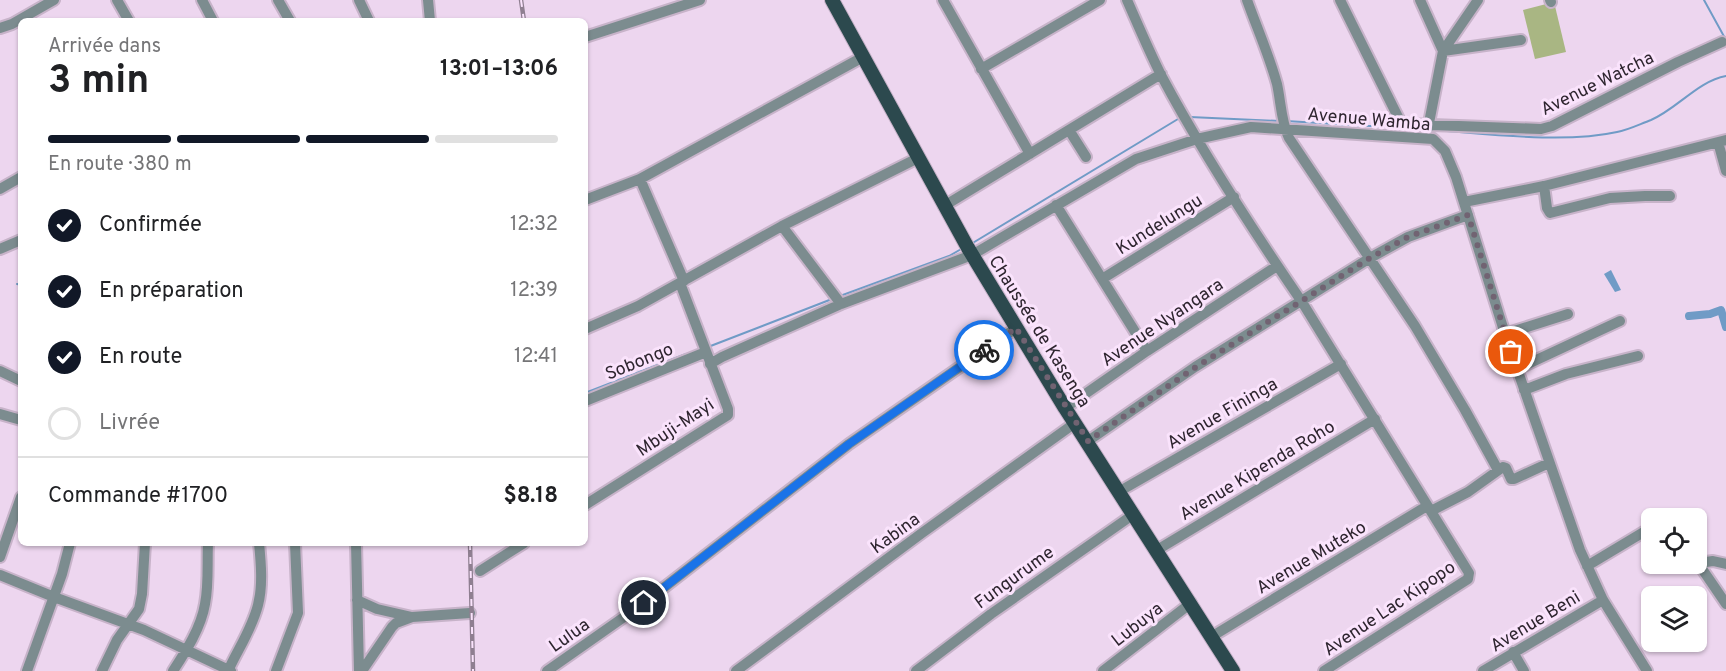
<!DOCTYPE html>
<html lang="fr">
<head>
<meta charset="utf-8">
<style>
  body { margin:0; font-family:Overpass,sans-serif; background:#f6f6f6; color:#202124; height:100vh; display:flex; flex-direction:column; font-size:22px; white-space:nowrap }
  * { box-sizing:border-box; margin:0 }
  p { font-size:20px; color:#757577 }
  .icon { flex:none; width:33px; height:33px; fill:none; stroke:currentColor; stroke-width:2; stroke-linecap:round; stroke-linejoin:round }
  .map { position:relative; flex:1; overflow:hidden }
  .drawer { position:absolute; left:18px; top:18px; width:570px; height:528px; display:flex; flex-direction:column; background:#fff; border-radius:9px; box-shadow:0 2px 4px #0004 }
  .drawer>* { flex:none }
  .fabs { position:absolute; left:1641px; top:508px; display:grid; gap:12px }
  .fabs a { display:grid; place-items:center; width:66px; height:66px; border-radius:9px; background:#fff; box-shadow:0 2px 4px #0004; font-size:30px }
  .pin { position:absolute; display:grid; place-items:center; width:51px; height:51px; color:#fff; margin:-26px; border:3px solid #fff; border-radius:50%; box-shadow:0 2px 6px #0007 }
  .courier { position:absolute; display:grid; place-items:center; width:60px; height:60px; margin:-30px; border:4px solid #1a73e8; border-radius:50%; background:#fff; color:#222; box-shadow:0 2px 8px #0007 }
  .head em { font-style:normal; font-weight:700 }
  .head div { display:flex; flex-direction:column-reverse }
  .head { display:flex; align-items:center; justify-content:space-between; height:102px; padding:0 30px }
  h1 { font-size:39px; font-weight:700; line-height:45px }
  .bar { display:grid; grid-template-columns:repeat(4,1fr); gap:9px 6px; align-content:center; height:72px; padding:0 30px }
  .bar i { height:8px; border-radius:4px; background:#e0e0e0 }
  .bar .current { background:#111827 }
  .bar p { grid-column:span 4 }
  .line { display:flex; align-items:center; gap:15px; padding:0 30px; border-top:2px solid #e0e0e0 }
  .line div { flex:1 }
  ol { padding:0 30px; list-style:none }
  li { display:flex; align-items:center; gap:18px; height:66px }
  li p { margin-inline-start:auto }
  li .icon { padding:6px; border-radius:50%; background:#111827; color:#fff; stroke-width:4 }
  li:last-child { color:#757577 }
  li i { width:33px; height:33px; border:3px solid #e0e0e0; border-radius:50% }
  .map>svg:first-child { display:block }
</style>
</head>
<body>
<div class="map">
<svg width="1726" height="671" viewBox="0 0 1726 671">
  <rect width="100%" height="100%" fill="#edd6ef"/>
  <path fill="#a9b683" d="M1554,2L1566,52L1535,59L1523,10Z"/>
  <path fill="#709bc6" d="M1611,270L1621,290L1615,292L1604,274Z"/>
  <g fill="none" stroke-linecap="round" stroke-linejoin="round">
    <path stroke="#709bc6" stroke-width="2" d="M1704,0L1726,40
      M1190,117L1280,121
      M1286,121L1403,128
      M1447,131C1497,135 1568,143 1617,132C1628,130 1640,124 1651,120C1677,109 1698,81 1726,76
      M971,244L1178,119
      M17,284L21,285
      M840,296L949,256L963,248
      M708,347L832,299
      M585,393L686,354"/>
    <path stroke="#709bc6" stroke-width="8" d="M1689,316L1710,314L1721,310L1726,327"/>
    <g stroke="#c7b3c9" stroke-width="14">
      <path id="minor" d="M117,0L129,21
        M202,0L213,21
        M278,0L290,21
        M359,0L369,21
        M428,0L430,21
        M943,0L1030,154
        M1127,0C1138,25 1149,51 1161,75C1203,154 1252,229 1302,302L1469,573L1468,579L1324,671
        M1247,0C1257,28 1269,55 1277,84C1281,102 1281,122 1289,138L1415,326L1465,410L1498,470
        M1340,0L1400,121L1405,124L1541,129L1552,126L1678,62L1722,42
        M1420,0L1443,51L1521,40
        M1550,0L1551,2
        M0,28L12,24L54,0
        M585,37L700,0
        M981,69L1100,0
        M1428,128L1443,51L1478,0
        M1069,130L1086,157
        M1718,142L1726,171
        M640,179L684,281
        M1544,186L1547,208L1550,213L1610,198L1645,196H1670
        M0,189L21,177
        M585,200L640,179L863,57
        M1464,202L1544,186L1726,140
        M1056,205L1147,351
        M944,206L1161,74
        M782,226L841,304
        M0,249L21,240
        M1102,279L1234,197
        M585,329L638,306L782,226L918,158
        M1505,334L1568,314
        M710,364L722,357L841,304L972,255L1136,159L1197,139L1251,127L1433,139L1445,151L1456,177L1505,334L1580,550L1603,600L1647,671
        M1517,369L1620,321
        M0,371L21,381
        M1524,390L1566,374L1638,356
        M585,401L706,352
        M1065,408L1147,351L1277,266
        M0,414L21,420
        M1088,441L1195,367L1370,258L1408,237L1468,215
        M1120,491L1341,364
        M585,505L728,415V409L680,283
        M1431,511L1468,492L1503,467L1506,468L1511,479H1514L1549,463
        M1666,519L1670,517L1672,519
        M356,543L359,671
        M1157,550L1375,419
        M0,557L21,497
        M1696,560L1726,604
        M1699,563L1713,561L1726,564
        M1587,566L1652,527
        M480,571L524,543
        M0,575L54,597L144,630L231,671
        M357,600L377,609L412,617L470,613
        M1211,637L1427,506
        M1513,652L1524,671
        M27,671L62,574L70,543
        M102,671L117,640L139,609L142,594L145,543
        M173,671C186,651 201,628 205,604C209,584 207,563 208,543
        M228,671C238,649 252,629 258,605C263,586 261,563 259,543
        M276,671L298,613L295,543
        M362,671L392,627L396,623L412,617
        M547,671L644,603L849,444L1016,328
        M736,671L922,533L1075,423
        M916,671L991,614L1134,514
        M1103,671L1191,603
        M1483,671L1603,600"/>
    </g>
    <g stroke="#c7b3c9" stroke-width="16">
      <path id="major" d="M832,0L968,248L1065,408L1233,671"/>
    </g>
    <use href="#minor" stroke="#7c8c8f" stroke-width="10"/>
    <use href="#major" stroke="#2c494e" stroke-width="14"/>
    <g stroke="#8f7f91" stroke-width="4.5">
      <path id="rail" d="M521,0L524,21
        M470,543L473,671"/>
    </g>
    <use href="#rail" stroke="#fae3fc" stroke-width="2" stroke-dasharray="7" stroke-linecap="butt"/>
  </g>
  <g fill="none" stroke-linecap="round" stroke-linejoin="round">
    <path stroke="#716372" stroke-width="6" stroke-dasharray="0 10.8" d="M984,350L1016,328L1088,441L1196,367L1370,258L1408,237L1468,215L1511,352"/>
    <path stroke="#1a73e8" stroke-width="8" d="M644,603L849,444L984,350"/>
  </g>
  <g text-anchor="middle" stroke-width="6" stroke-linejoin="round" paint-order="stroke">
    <g font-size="18" fill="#2e252f" stroke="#fae3fc">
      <text transform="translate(1597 83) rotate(-26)" y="6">Avenue Watcha</text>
      <text transform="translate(1369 119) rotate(5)" y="6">Avenue Wamba</text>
      <text transform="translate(1159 224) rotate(-32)" y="6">Kundelungu</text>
      <text transform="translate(1162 322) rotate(-34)" y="6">Avenue Nyangara</text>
      <text transform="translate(1040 331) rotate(58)" y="6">Chaussée de Kasenga</text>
      <text transform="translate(639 361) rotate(-22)" y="6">Sobongo</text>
      <text transform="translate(1222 413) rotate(-30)" y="6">Avenue Fininga</text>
      <text transform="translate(675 427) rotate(-34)" y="6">Mbuji-Mayi</text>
      <text transform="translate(1257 470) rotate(-31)" y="6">Avenue Kipenda Roho</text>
      <text transform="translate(895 533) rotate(-36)" y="6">Kabina</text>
      <text transform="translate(1311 557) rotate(-31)" y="6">Avenue Muteko</text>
      <text transform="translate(1014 577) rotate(-36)" y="6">Fungurume</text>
      <text transform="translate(1389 608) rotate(-34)" y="6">Avenue Lac Kipopo</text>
      <text transform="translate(1535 621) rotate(-31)" y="6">Avenue Beni</text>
      <text transform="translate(1137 624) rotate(-38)" y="6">Lubuya</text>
      <text transform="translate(569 635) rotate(-35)" y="6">Lulua</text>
    </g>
  </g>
</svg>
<div class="fabs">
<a><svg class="icon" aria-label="locate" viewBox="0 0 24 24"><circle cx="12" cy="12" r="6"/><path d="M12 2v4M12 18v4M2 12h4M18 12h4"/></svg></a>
<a><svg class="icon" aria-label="layers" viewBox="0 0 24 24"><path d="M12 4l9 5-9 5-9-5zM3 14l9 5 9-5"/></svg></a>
</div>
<div class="pin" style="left:1511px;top:352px;background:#ea580c"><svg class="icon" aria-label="bag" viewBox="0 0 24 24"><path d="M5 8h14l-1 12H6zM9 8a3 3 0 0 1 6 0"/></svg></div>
<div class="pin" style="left:644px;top:603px;background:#1f2937"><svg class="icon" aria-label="home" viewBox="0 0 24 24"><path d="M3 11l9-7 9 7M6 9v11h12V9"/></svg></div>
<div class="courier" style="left:984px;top:350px"><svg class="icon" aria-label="bike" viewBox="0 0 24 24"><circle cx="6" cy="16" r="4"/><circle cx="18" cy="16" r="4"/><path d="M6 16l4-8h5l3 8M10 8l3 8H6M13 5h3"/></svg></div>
<section class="drawer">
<div class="head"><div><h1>3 min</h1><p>Arrivée dans</p></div><em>13:01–13:06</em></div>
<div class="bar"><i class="current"></i><i class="current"></i><i class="current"></i><i></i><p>En route · 380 m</p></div>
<ol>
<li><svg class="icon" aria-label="check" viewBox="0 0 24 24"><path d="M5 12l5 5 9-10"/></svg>Confirmée<p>12:32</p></li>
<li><svg class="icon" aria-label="check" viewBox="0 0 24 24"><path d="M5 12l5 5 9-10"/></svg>En préparation<p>12:39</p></li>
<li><svg class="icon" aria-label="check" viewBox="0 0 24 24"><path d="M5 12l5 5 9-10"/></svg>En route<p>12:41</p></li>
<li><i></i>Livrée</li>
</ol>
<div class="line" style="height:78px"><div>Commande #1700</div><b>$8.18</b></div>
</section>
</div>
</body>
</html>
